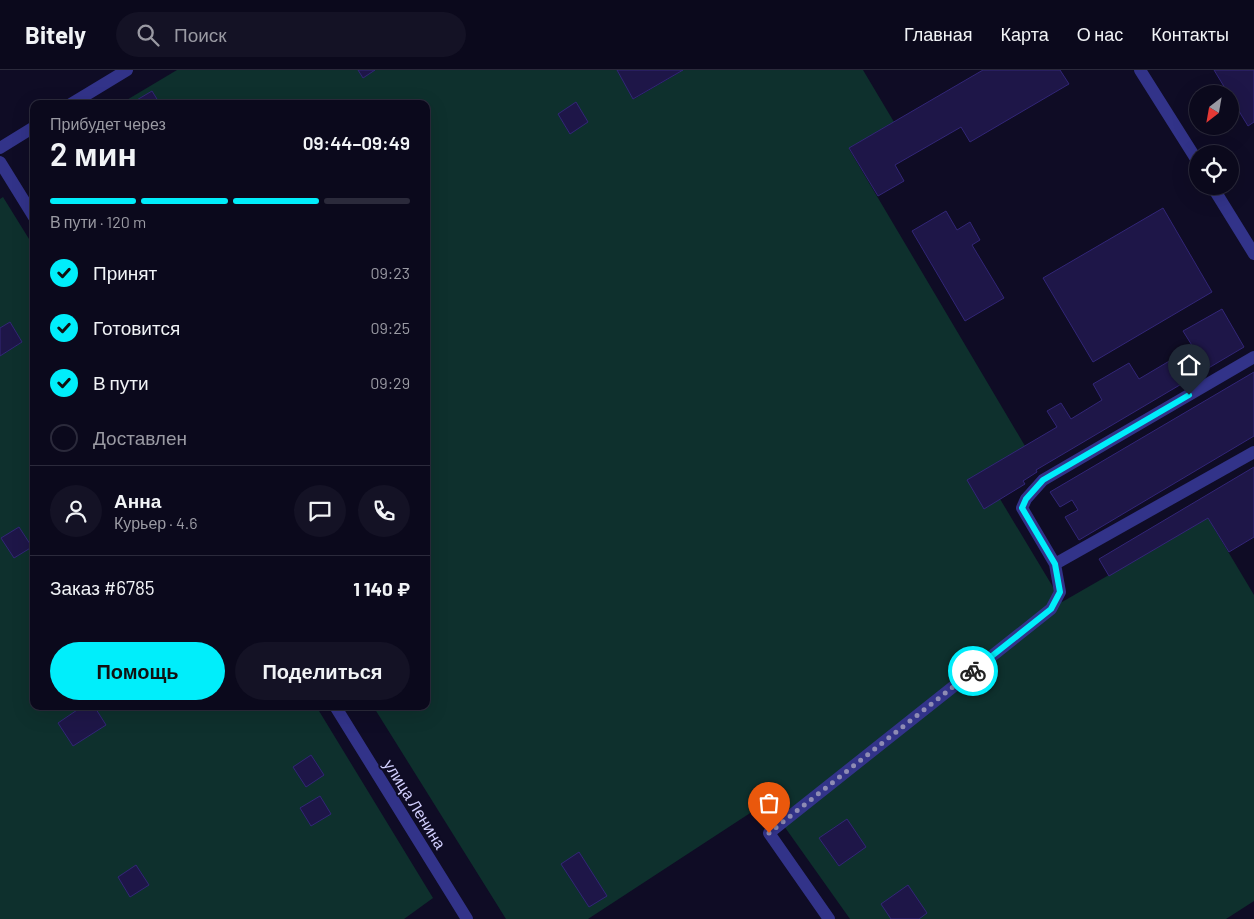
<!DOCTYPE html>
<html lang="ru">
<head>
<meta charset="utf-8">
<style>
  body { margin:0; font-family:Barlow,sans-serif; background:#141225; color:#f1f3f6; height:100vh; display:flex; flex-direction:column; font-size:19px; white-space:nowrap }
  * { box-sizing:border-box; margin:0 }
  p { font-size:16px; color:#9a9aa3 }
  .icon { flex:none; width:28px; height:28px; fill:none; stroke:currentColor; stroke-width:2; stroke-linecap:round; stroke-linejoin:round }
  .map { position:relative; flex:1; overflow:hidden }
  .panel { position:absolute; left:30px; top:30px; width:400px; height:610px; display:flex; flex-direction:column; background:#0b091c; border-radius:10px; box-shadow:0 5px 20px #0002,0 0 0 1px #2b2a3b }
  .panel>* { flex:none }
  .needle { width:32px; rotate:211deg }
  .controls { position:absolute; left:1189px; top:15px; display:grid; gap:10px }
  .controls a { display:grid; place-items:center; width:50px; height:50px; border-radius:50%; background:#0b091c; box-shadow:0 5px 20px #0002,0 0 0 1px #2b2a3b; font-size:25px }
  .pin { position:absolute; display:grid; place-items:center; width:42px; height:42px; color:#fff; margin:-51px -21px; border-radius:50% 50% 50% 0; rotate:-45deg; box-shadow:0 0 5px #0007 }
  .pin .icon { rotate:45deg }
  .courier { position:absolute; display:grid; place-items:center; width:50px; height:50px; margin:-25px; border:4px solid #00eefb; border-radius:50%; background:#fff; color:#222; box-shadow:0 1px 6px #0007 }
  .overview em { font-style:normal; font-weight:600 }
  .overview div { display:flex; flex-direction:column-reverse }
  .overview { display:flex; align-items:center; justify-content:space-between; height:85px; padding:0 20px }
  h1 { font-size:32px; font-weight:600; line-height:38px }
  .bar { display:grid; grid-template-columns:repeat(4,1fr); gap:8px 5px; align-content:center; height:60px; padding:0 20px }
  .bar i { height:6px; border-radius:4px; background:#2b2a3b }
  .bar .current { background:#00eefb }
  .bar p { grid-column:span 4 }
  .line { display:flex; align-items:center; gap:12px; padding:0 20px; border-top:1px solid #2b2a3b }
  .line div { flex:1 }
  .round { display:grid; place-items:center; flex:none; width:52px; height:52px; border-radius:26px; background:#141225 }
  ol { padding:0 20px; list-style:none }
  li { display:flex; align-items:center; gap:15px; height:55px }
  li p { margin-inline-start:auto }
  li .icon { padding:5px; border-radius:50%; background:#00eefb; color:#111; stroke-width:4 }
  li:last-child { color:#9a9aa3 }
  li i { width:28px; height:28px; border:2px solid #2b2a3b; border-radius:50% }
  .button { display:flex; gap:10px; margin-top:auto; padding:10px 20px }
  .button a { flex:1; height:58px; border-radius:30px; background:#00eefb; color:#111; font-size:20px; font-weight:600; line-height:58px; text-align:center }
  .button a+a { background:#141225; color:#f1f3f6 }
  header { display:flex; align-items:center; gap:30px; box-sizing:border-box; height:70px; padding:0 25px; background:#0b091c; border-bottom:1px solid #2b2a3b }
  header strong { font-size:24px }
  nav { display:flex; gap:28px; margin-inline-start:auto; font-size:18px }
  .search { width:350px; height:45px; background:#141225; display:flex; align-items:center; gap:12px; box-sizing:border-box; padding:0 18px; border-radius:28px; color:#9a9aa3; font-size:19px }
  .map>svg:first-child { display:block }
</style>
</head>
<body>
<header>
<strong>Bitely</strong>
<div class="search"><svg class="icon" aria-label="search" viewBox="0 0 24 24"><circle cx="10" cy="10" r="6"/><path d="M15 15l6 6"/></svg>Поиск</div>
<nav><a>Главная</a><a>Карта</a><a>О нас</a><a>Контакты</a></nav>
</header>
<div class="map">
<svg width="1254" height="849" viewBox="0 0 1254 849">
  <rect width="100%" height="100%" fill="#0f0c25"/>
  <path fill="#0e302d" d="M177,0H617L634,29L683,0H863L894,52L849,79L1025,376L1000,429L1062,532L1208,448L1254,525V831L1226,849H850L767,732L588,849H506L373,636H426V34H120Z
    M3,127L34,177V636H316L433,828L404,849H0V129Z"/>
  <path fill="#1e1648" stroke="#322677" d="M358,0H375L363,8Z
    M617,0H683L633,29Z
    M983,0H1060L1069,14L970,72L961,57L895,95L904,111L878,126L849,78Z
    M1214,0H1254V52L1248,56Z
    M152,21L160,34H130Z
    M576,32L588,52L570,64L558,44Z
    M1163,138L1212,222L1093,292L1043,208Z
    M946,141L957,160L970,152L980,170L972,175L1004,228L965,251L912,161Z
    M1222,239L1244,277L1036,400L1037,402L1023,411L1025,414L984,439L967,410L1057,357L1047,341L1061,333L1071,349L1102,330L1093,314L1129,293L1139,309L1193,277L1183,261Z
    M10,252L22,272L0,286V258Z
    M1254,302V366L1079,470L1065,447L1078,440L1072,430L1060,437L1050,422Z
    M1254,397V467L1229,482L1208,448L1109,506L1099,489Z
    M19,457L32,477L14,488L1,468Z
    M83,636H94L106,655L73,676L58,653Z
    M311,685L324,705L306,717L293,697Z
    M320,726L331,744L311,756L300,738Z
    M847,749L866,777L839,796L819,768Z
    M579,782L607,826L589,837L561,794Z
    M136,795L149,815L130,827L118,807Z
    M908,815L927,843L919,849H891L881,834Z"/>
  <g fill="none" stroke-linecap="round" stroke-linejoin="round">
    <path stroke="#323389" stroke-width="12" d="M1140,0L1198,92
      M71,34L127,0
      M0,78L34,57
      M0,92L34,147
      M1212,116L1254,184
      M1055,494L1254,382
      M335,636L467,849
      M829,849L769,763L1051,539L1060,522L1055,494L1022,438L1026,429L1043,410L1254,287"/>
  </g>
  <g fill="none" stroke-linecap="round" stroke-linejoin="round">
    <path stroke="#8e8bb3" stroke-width="5" stroke-dasharray="0 9" d="M769,763L973,601"/>
    <path stroke="#00eefb" stroke-width="6" d="M973,601L1051,539L1060,522L1055,494L1022,438L1026,429L1043,410L1189,325"/>
  </g>
  <g text-anchor="middle" stroke-width="4" stroke-linejoin="round" paint-order="stroke">
    <g font-size="16" fill="#d3d0ff" stroke="#0f0c25">
      <text transform="translate(415 734) rotate(58)" y="6">улица Ленина</text>
    </g>
  </g>
</svg>
<div class="controls">
<a><svg class="needle" viewBox="-14 -14 28 28"><path d="M0-13l5 13h-10z" fill="#e53935"/><path d="M0 13l5-13h-10z" fill="#9a9aa3"/></svg></a>
<a><svg class="icon" aria-label="locate" viewBox="0 0 24 24"><circle cx="12" cy="12" r="6"/><path d="M12 2v4M12 18v4M2 12h4M18 12h4"/></svg></a>
</div>
<div class="pin" style="left:769px;top:763px;background:#ea580c"><svg class="icon" aria-label="bag" viewBox="0 0 24 24"><path d="M5 8h14l-1 12H6zM9 8a3 3 0 0 1 6 0"/></svg></div>
<div class="pin" style="left:1189px;top:325px;background:#1f2937"><svg class="icon" aria-label="home" viewBox="0 0 24 24"><path d="M3 11l9-7 9 7M6 9v11h12V9"/></svg></div>
<div class="courier" style="left:973px;top:601px"><svg class="icon" aria-label="bike" viewBox="0 0 24 24"><circle cx="6" cy="16" r="4"/><circle cx="18" cy="16" r="4"/><path d="M6 16l4-8h5l3 8M10 8l3 8H6M13 5h3"/></svg></div>
<section class="panel">
<div class="overview"><div><h1>2 мин</h1><p>Прибудет через</p></div><em>09:44–09:49</em></div>
<div class="bar"><i class="current"></i><i class="current"></i><i class="current"></i><i></i><p>В пути · 120 m</p></div>
<ol>
<li><svg class="icon" aria-label="check" viewBox="0 0 24 24"><path d="M5 12l5 5 9-10"/></svg>Принят<p>09:23</p></li>
<li><svg class="icon" aria-label="check" viewBox="0 0 24 24"><path d="M5 12l5 5 9-10"/></svg>Готовится<p>09:25</p></li>
<li><svg class="icon" aria-label="check" viewBox="0 0 24 24"><path d="M5 12l5 5 9-10"/></svg>В пути<p>09:29</p></li>
<li><i></i>Доставлен</li>
</ol>
<div class="line" style="height:90px"><a class="round"><svg class="icon" aria-label="person" viewBox="0 0 24 24"><circle cx="12" cy="8" r="4"/><path d="M4 21q1-7 8-7t8 7"/></svg></a><div><b>Анна</b><p>Курьер · 4.6</p></div><a class="round"><svg class="icon" aria-label="chat" viewBox="0 0 24 24"><path d="M4 5h16v11H9l-5 4z"/></svg></a><a class="round"><svg class="icon" aria-label="phone" viewBox="0 0 24 24"><path d="M5 4h4l2 5-3 2q2 4 5 5l2-3 5 2v4C11 20 4 13 5 4z"/></svg></a></div>
<div class="line" style="height:65px"><div>Заказ #6785</div><b>1 140 ₽</b></div>
<div class="button"><a>Помощь</a><a>Поделиться</a></div>
</section>
</div>
</body>
</html>
